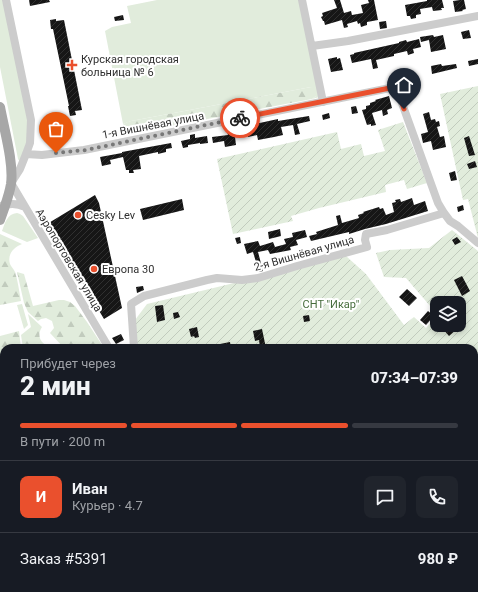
<!DOCTYPE html>
<html lang="ru">
<head>
<meta charset="utf-8">
<style>
  body { margin:0; font-family:Roboto,sans-serif; background:#20242c; color:#f1f3f6; height:100vh; display:flex; flex-direction:column; font-size:15px; white-space:nowrap }
  * { box-sizing:border-box; margin:0 }
  p { font-size:13px; color:#9ea1a6 }
  .icon { flex:none; width:22px; height:22px; fill:none; stroke:currentColor; stroke-width:2; stroke-linecap:round; stroke-linejoin:round }
  .map { position:relative; flex:1; overflow:hidden }
  .panel { position:absolute; left:0px; top:344px; width:478px; height:248px; display:flex; flex-direction:column; background:#171b24; border-radius:12px 12px 0 0; box-shadow:0 2px 6px #0003 }
  .panel>* { flex:none }
  .tools { position:absolute; left:430px; top:296px; display:grid; gap:8px }
  .tools a { display:grid; place-items:center; width:36px; height:36px; border-radius:8px; background:#171b24; box-shadow:0 2px 6px #0003; font-size:20px }
  .pin { position:absolute; display:grid; place-items:center; width:34px; height:34px; color:#fff; margin:-41px -17px; border-radius:50% 50% 50% 0; rotate:-45deg; box-shadow:0 0 4px #0007 }
  .pin .icon { rotate:45deg }
  .courier { position:absolute; display:grid; place-items:center; width:40px; height:40px; margin:-20px; border:3px solid #ea502d; border-radius:50%; background:#fff; color:#222; box-shadow:0 1px 5px #0007 }
  .overview em { font-style:normal; font-weight:800 }
  .overview div { display:flex; flex-direction:column-reverse }
  .overview { display:flex; align-items:center; justify-content:space-between; height:68px; padding:0 20px }
  h1 { font-size:26px; font-weight:800; line-height:30px }
  .bar { display:grid; grid-template-columns:repeat(4,1fr); gap:6px 4px; align-content:center; height:48px; padding:0 20px }
  .bar i { height:5px; border-radius:3px; background:#363941 }
  .bar .active { background:#ea502d }
  .bar p { grid-column:span 4 }
  .line { display:flex; align-items:center; gap:10px; padding:0 20px; border-top:1px solid #363941 }
  .line div { flex:1 }
  .round { display:grid; place-items:center; flex:none; width:42px; height:42px; border-radius:8px; background:#20242c }
  .map>svg:first-child { display:block }
</style>
</head>
<body>
<div class="map">
<svg width="478" height="592" viewBox="0 0 478 592">
  <defs>
    <pattern id="forest-firs" width="22" height="20" patternUnits="userSpaceOnUse"><rect width="22" height="20" fill="#e1ecdc"/><path d="M5 1l3.5 6h-7zM16 11l3.5 6h-7z" fill="#c1cbbd"/></pattern>
    <pattern id="garden-furrows" width="10" height="10" patternUnits="userSpaceOnUse"><rect width="10" height="10" fill="#e1ecdc"/><path d="M-1 1l2-2M0 10L10 0M9 11l2-2" fill="none" stroke="#c1cbbd"/></pattern>
    <pattern id="building-hatch" width="6" height="6" patternUnits="userSpaceOnUse"><rect width="6" height="6" fill="#161616"/><path d="M-1 1l2-2M0 6l6-6M5 7l2-2" fill="none" stroke="#303030"/></pattern>
  </defs>
  <rect width="100%" height="100%" fill="#fff"/>
  <path fill="#e1ecdc" d="M0,0H3L29,124V134L20,162L18,159L0,67Z
    M157,0H299L320,97L312,99L316,96L311,87L131,121L123,124L105,31L112,27L131,23L127,6Z
    M17,213L20,214L23,216L38,238L27,242L2,231C5,223 7,214 17,213Z
    M22,304L28,325L24,329L17,305Z"/>
  <path fill="url(#forest-firs)" d="M311,87L315,88L316,92V96L312,99L129,134L125,133C119,125 124,123 131,121Z
    M0,234L22,244C14,247 7,254 10,264C11,267 14,269 15,272C18,281 19,291 21,301L0,305Z
    M17,272L24,274L33,306L59,300H64L70,302L75,306L87,322L104,348H64L50,333L54,328L52,321L46,318L41,319L38,321L28,312L24,303Z
    M28,314L42,327C34,339 46,351 59,345L62,348H23L21,335L31,327Z
    M19,331L21,348H4V429H0V336Z"/>
  <path fill="url(#garden-furrows)" d="M478,86V238L468,199L463,200L440,94Z
    M403,122L427,183L407,189L404,180L385,185L386,192L319,208L291,216L293,221L233,234L217,159L337,132L341,149L361,144L364,156L385,151L378,130Z
    M452,230L478,251V441L475,444L478,459V592H209L208,588H474V348H137L135,320L147,304L346,256L366,274L404,325L414,317L426,328L437,315V325H459V303H437V314L406,278L384,277L376,253L390,250L429,248Z"/>
  <path fill="url(#building-hatch)" d="M29,0H49L50,2L30,6Z
    M334,0H340L344,13L351,11L352,15L363,13L361,5L369,3L368,0H374L378,20L367,22V25L361,27L360,23L358,24L357,21L347,24L348,27L344,28L342,20L325,25L324,21H323L321,17L323,16L322,13L337,8Z
    M427,0H442L444,8H441L442,10L433,11L432,7L420,9L421,14L416,15V18L411,19L410,16H407L405,5L427,1Z
    M460,0H464L466,9L462,10L463,11L455,12L453,1Z
    M123,15L124,20L115,21L114,17Z
    M56,19V21L64,20L82,110L75,111L76,115L70,116L68,106H69L53,29H51L50,20Z
    M386,21L387,28L380,29L379,22Z
    M469,30L471,38L463,39L461,32Z
    M433,35L434,37L443,35L446,49L431,52L429,40L421,42L420,37Z
    M419,39L421,47L413,49L414,53L408,55L407,51L394,54V56L376,60L378,68L373,69L371,59L352,63L350,55L354,54V53L399,43V42L406,40L407,42Z
    M337,57V59L340,58L343,70L331,72L328,59Z
    M478,59V64L469,66L468,61Z
    M441,64L442,66L456,64L457,68L432,74L431,66Z
    M389,96L392,108L387,110L388,114L383,116L382,110L372,113L376,125L371,126V124L367,125L362,110L366,109V106L370,105V103L376,101L375,100Z
    M356,106L358,113L352,114L351,107Z
    M429,112L431,120L435,119L436,122L439,121L440,126L437,127L440,137L444,136L446,147L433,150L431,141L423,143L421,134L428,132L423,114Z
    M329,113L330,118L323,120L322,115Z
    M309,116L310,121L297,124L300,134L295,135L293,125L281,127L283,135L274,137L258,140L257,135L248,137L246,127L255,126V124L278,119V121Z
    M237,130L238,137H235L236,145L225,147L224,141L213,143L212,137L228,135L227,131Z
    M195,134V138L207,136L208,143L200,144V143L188,145V147L183,148L181,141L190,139V135Z
    M469,136L475,155L469,156L464,138Z
    M171,143L172,148L166,149V152L158,154V152L139,156L141,169L133,170L134,173H129V170H126L123,157L110,160L111,164L102,166L100,157L122,153V152Z
    M475,161L477,167L469,169L467,164Z
    M455,171L457,180L451,181L449,173Z
    M95,195L99,203L122,308L104,319L47,224Z
    M412,198L414,205L425,201L428,211L386,224L365,229L349,234V232L311,241L309,236L317,234L316,232L338,225L336,216L340,215L342,223L359,218L358,215L364,213L363,212L379,207L380,209L383,208L386,215L394,212L392,203L396,202L395,200L400,199L401,202Z
    M182,199L184,210L143,220L140,209Z
    M463,205L464,210L458,212L457,207Z
    M280,229L281,236L269,239L268,232Z
    M305,230L307,237L296,240L298,245L290,247L291,250L270,254L268,250L258,252L263,271L259,272L253,252L247,254L244,244L258,241L260,246L273,242L275,247L286,244L284,239L293,237L292,233Z
    M240,237L241,243L237,244L235,238Z
    M457,237L461,242L455,245L452,240Z
    M462,276L470,291L462,296L454,280Z
    M143,286L144,290L137,293L136,287Z
    M407,289L417,298L409,306L399,297Z
    M163,305L165,320L157,322L155,306Z
    M428,311L434,316L426,325L420,320Z
    M178,312L180,317L174,319L173,313Z
    M309,315L310,321L304,322L303,316Z
    M448,325H453L457,329L449,336L443,329Z
    M197,327L199,337L195,338L194,336L191,337L189,329Z
    M262,329L266,348H260L259,340L255,341L253,331Z
    M121,334L124,340L116,344L112,338Z
    M230,342L231,348H221L220,344Z"/>
  <g fill="none" stroke-linecap="round" stroke-linejoin="round">
    <path stroke="#ccc" stroke-width="8" d="M6,0L31,120L30,143L26,154L20,169L11,183L109,348
      M302,0L323,102
      M312,46L348,41L478,16
      M26,154L42,155L84,150L390,88L394,90L399,95L438,203L444,213L450,221L458,226L478,243
      M1,206C10,203 17,203 25,207
      M134,348L131,304L144,296L207,280L217,278L242,280L258,278L297,266L367,247L365,240L366,234L387,230L444,213
      M0,437L4,436
      M474,445L478,443
      M55,588L56,592
      M128,588L129,592
      M187,588L188,592"/>
    <path stroke="#a7a7a7" stroke-width="10" d="M0,107C4,129 14,163 11,184C9,196 4,209 0,220"/>
  </g>
  <g fill="none" stroke-linecap="round" stroke-linejoin="round">
    <path stroke="#787878" stroke-width="4" stroke-dasharray="0 7.2" d="M56,153L86,150L240,118"/>
    <path stroke="#ea502d" stroke-width="5" d="M240,118L390,88C399,92 401,100 404,109"/>
  </g>
  <g fill="#ea502d" stroke="#fff" stroke-width="1.5">
    <path d="M70 59h4v4h4v4h-4v4h-4v-4h-4v-4h4z"/>
    <circle cx="78" cy="215" r="4"/>
    <circle cx="94" cy="269" r="4"/>
  </g>
  <g text-anchor="middle" stroke-width="4" stroke-linejoin="round" paint-order="stroke">
    <g font-size="11" fill="#2f2f2f" stroke="#fff" text-anchor="start">
      <text x="81" y="63">Курская городская<tspan x="81" dy="13">больница № 6</tspan></text>
      <text x="86" y="219">Cesky Lev</text>
      <text x="102" y="273">Европа 30</text>
    </g>
    <g font-size="11" fill="#2f2f2f" stroke="#fff">
      <text transform="translate(153 125) rotate(-11)" y="4">1-я Вишнёвая улица</text>
      <text transform="translate(304 253) rotate(-16)" y="4">2-я Вишнёвая улица</text>
      <text transform="translate(69 260) rotate(59)" y="4">Аэропортовская улица</text>
    </g>
    <g font-size="11" fill="#456c3b" stroke="#fff">
      <text x="331" y="308">СНТ "Икар"</text>
    </g>
  </g>
</svg>
<div class="tools">
<a><svg class="icon" aria-label="layers" viewBox="0 0 24 24"><path d="M12 4l9 5-9 5-9-5zM3 14l9 5 9-5"/></svg></a>
</div>
<div class="pin" style="left:56px;top:153px;background:#ea580c"><svg class="icon" aria-label="bag" viewBox="0 0 24 24"><path d="M5 8h14l-1 12H6zM9 8a3 3 0 0 1 6 0"/></svg></div>
<div class="pin" style="left:404px;top:109px;background:#1f2937"><svg class="icon" aria-label="home" viewBox="0 0 24 24"><path d="M3 11l9-7 9 7M6 9v11h12V9"/></svg></div>
<div class="courier" style="left:240px;top:118px"><svg class="icon" aria-label="bike" viewBox="0 0 24 24"><circle cx="6" cy="16" r="4"/><circle cx="18" cy="16" r="4"/><path d="M6 16l4-8h5l3 8M10 8l3 8H6M13 5h3"/></svg></div>
<section class="panel">
<div class="overview"><div><h1>2 мин</h1><p>Прибудет через</p></div><em>07:34–07:39</em></div>
<div class="bar"><i class="active"></i><i class="active"></i><i class="active"></i><i></i><p>В пути · 200 m</p></div>
<div class="line" style="height:72px"><b class="round" style="background:#ea502d;color:#fff">И</b><div><b>Иван</b><p>Курьер · 4.7</p></div><a class="round"><svg class="icon" aria-label="chat" viewBox="0 0 24 24"><path d="M4 5h16v11H9l-5 4z"/></svg></a><a class="round"><svg class="icon" aria-label="phone" viewBox="0 0 24 24"><path d="M5 4h4l2 5-3 2q2 4 5 5l2-3 5 2v4C11 20 4 13 5 4z"/></svg></a></div>
<div class="line" style="height:52px"><div>Заказ #5391</div><b>980 ₽</b></div>
</section>
</div>
</body>
</html>
